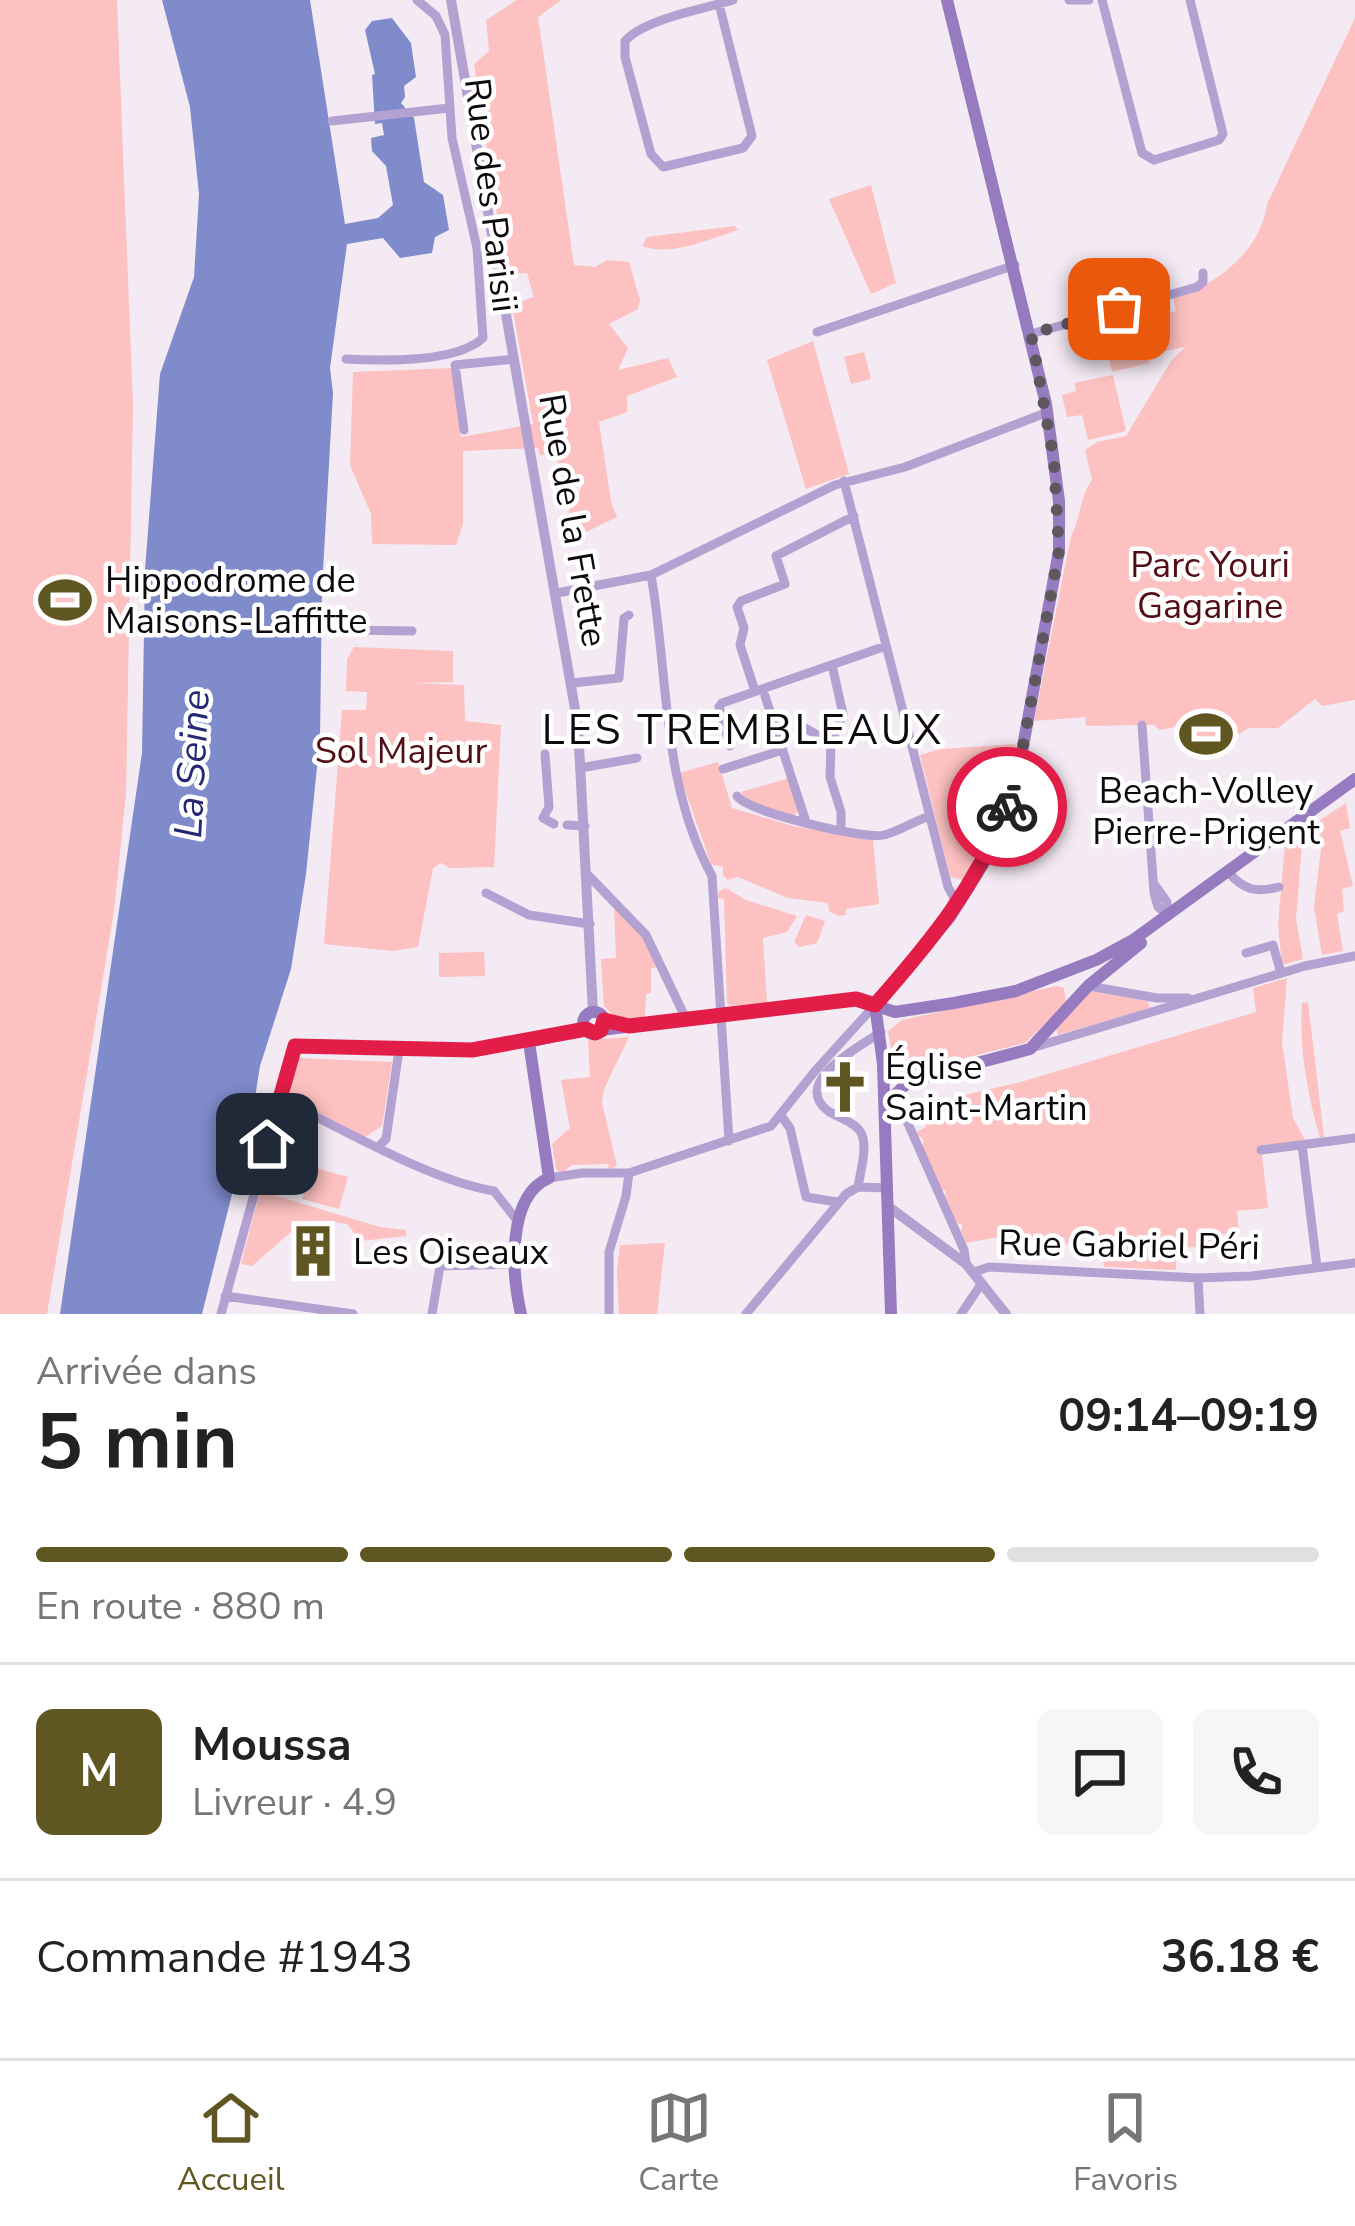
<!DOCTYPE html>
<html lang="fr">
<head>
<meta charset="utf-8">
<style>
  body { margin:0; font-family:"Nunito Sans",sans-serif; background:#f6f6f6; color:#222; height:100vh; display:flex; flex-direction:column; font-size:45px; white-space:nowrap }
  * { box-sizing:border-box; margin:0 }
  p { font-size:39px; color:#767676 }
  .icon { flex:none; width:66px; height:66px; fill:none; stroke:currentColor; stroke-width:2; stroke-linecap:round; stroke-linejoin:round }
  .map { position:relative; height:1314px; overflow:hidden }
  .sheet { display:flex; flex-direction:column; background:#fff; flex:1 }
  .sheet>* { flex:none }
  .pin { position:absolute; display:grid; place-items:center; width:102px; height:102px; color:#fff; margin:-51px; border-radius:24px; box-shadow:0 6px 18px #0006 }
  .courier { position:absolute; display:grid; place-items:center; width:120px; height:120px; margin:-60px; border:9px solid #e11d48; border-radius:50%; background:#fff; color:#222; box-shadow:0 3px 15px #0007 }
  .overview em { font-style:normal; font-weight:700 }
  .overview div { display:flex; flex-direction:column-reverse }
  .overview { display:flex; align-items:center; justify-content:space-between; height:204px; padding:0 36px }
  h1 { font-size:78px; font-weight:700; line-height:90px }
  .bar { display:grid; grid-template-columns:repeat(4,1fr); gap:18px 12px; align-content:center; height:144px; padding:0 36px }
  .bar i { height:15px; border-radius:9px; background:#e0e0e0 }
  .bar .on { background:#605622 }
  .bar p { grid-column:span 4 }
  .line { display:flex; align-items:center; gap:30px; padding:0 36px; border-top:3px solid #e0e0e0 }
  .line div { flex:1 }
  .round { display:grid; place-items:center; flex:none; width:126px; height:126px; border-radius:18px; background:#f6f6f6 }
  .tabs { display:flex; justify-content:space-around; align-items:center; height:168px; border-top:3px solid #e0e0e0; background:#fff; font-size:33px; color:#767676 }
  .tabs a { display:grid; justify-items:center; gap:6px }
  .tabs .on { color:#605622 }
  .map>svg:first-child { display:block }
</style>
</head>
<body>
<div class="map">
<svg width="1355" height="1314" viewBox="0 0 1355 1314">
  <rect width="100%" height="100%" fill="#f4eaf3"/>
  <path fill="#fcc1c0" d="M0,0H117L133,406L126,794L114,911L47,1314H0Z
    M517,0H561L538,17L574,265L595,267L607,260L629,262L640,300L638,309L609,324L628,348L618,370L668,358L677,377L627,396V412L599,422L611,502L617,517L578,536L559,524L558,519L568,516C569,502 580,497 582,484L560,471L556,456L540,455L538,448L463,451V524L456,545L372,544L371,514L350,465L353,372L453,368L461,437L533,424L512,305L534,297L527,273L506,275L474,64L489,51L486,20Z
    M1355,18V700L1322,706L1315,699L1278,728H1249L1227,741L1184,745L1181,726L1160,730L1154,725L1086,726L1085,717L1034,721L1071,536C1081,518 1079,498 1092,480L1085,450L1097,442L1126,436L1171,361L1185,347L1147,355L1149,363L1112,372L1103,336L1140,326L1139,320L1176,311L1173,298C1216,286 1261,251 1267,204Z
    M871,185L896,283L871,294L829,199Z
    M735,226L738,230C710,239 671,257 642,246L647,237Z
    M813,341L849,474L806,489L767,360Z
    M864,352L871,379L851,384L844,357Z
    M1113,375L1126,431L1088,440L1082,415L1067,417L1062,395L1076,391L1074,383Z
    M354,647L453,651V682L412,683L464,685L465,721L501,725L494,867L450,868L441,863L433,868L418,947L393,951L324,944L342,710H366L367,692L346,691L347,659Z
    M1015,744L1017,748L995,816L963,880L950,877L920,755L941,749Z
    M718,762L732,808L793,826L873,840L879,904L846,909V915L838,916L829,911L828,903L788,898L738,877L728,880L723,875V867L711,864L679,773Z
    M789,778L800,808L794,816L745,800L741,792Z
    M1346,803L1350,828L1340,831L1353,886L1342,889L1344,911L1337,914L1343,951L1322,955L1314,907L1321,849L1320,820Z
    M1303,830L1296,919L1303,959L1282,965L1278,925L1285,844Z
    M726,888L746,900L797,916L787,932L763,938L767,1003L730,1006L727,1003L724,899L717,898L719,891Z
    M614,906L643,936L659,967L651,968V993L646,994L645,1018H616L604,1006L601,959L616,958Z
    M806,915L825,921L817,943L799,947L794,942Z
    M484,952L485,976L439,977V953Z
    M1287,978L1282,1042L1293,1118L1305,1140L1261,1146L1268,1208L1237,1211L1239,1232L1223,1234V1246L1176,1248V1270L1104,1267L1101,1242L1066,1245L1064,1237L1007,1244L1004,1236L966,1243L961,1231L963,1225L957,1223L945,1197L946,1191L941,1189L922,1147L924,1140L915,1133L926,1127L921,1105L1021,1082L1256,1012L1253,988Z
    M1057,986L1064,988L1066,1003L1025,1043L904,1073L894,1066L888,1031L902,1020Z
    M1089,991L1148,1001L1150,1008L1058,1035L1056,1029Z
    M1308,1002L1324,1137L1320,1138C1307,1092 1299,1050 1302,1003Z
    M629,1037L604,1089L602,1103L617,1166L608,1169L609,1164L572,1165L561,1174L556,1169L552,1144L570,1128L561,1080L590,1077L588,1040Z
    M298,1058L392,1062L382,1126L365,1137L288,1101Z
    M312,1167L348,1177L339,1209L302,1199Z
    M260,1191L380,1227L406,1230V1236L361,1241L347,1224L324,1221L308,1234L291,1232L252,1266L241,1264Z
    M665,1243L657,1314H619L617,1271L620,1245Z"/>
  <path fill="#808bcb" d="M162,0H310L345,224L378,218L393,205L386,166L372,151L371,138L384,135L382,123L375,124L372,75L375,74L365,30L372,21L392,18L411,43L416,77L404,86L405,97L401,103L414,118L424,182L443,195L449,230L435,237L432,253L400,258L383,238L347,244L330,368L333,393L322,589L320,738L306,874L291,969L260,1066L253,1110L202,1314H60L142,753L145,570L160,374L194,277L199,194L190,107Z"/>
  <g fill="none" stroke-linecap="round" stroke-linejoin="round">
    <path stroke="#b3a1d1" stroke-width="9" d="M1069,0H1089
      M1102,0L1142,153L1154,160L1219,140L1223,134L1190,0
      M719,4L752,136L743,148L663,167L651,154L625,57V41C644,19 704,9 733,0
      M332,121L449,108
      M817,332L1015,265
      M1031,334L1197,287L1203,282V273
      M346,359C382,361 456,363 483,338L477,248L452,138L445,35L436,16L417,0
      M464,430L455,365L514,359
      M844,481L948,887L958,905
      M651,575C669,677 661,783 712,876L729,1141
      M557,593L651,575L835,485L905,467L1048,412
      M347,630L412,631
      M832,665L843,714L831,743L830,777L841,812V829
      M572,683L619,678L624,618L629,615
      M755,691L740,645L744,628L737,607L741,601L785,584L776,556L854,516
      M765,696L806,822
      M1142,725L1154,893L1158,907L1167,914
      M805,728L831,743
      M730,746L719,707L722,703L886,646
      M545,754L549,807L543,818L554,824
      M580,768L637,758
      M723,769L783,750
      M737,796C748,812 864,840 884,835C900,831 914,821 930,816
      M567,825L585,826
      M1228,872C1244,890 1255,893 1279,887
      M588,875L646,935L686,1019
      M1154,884L1167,902V914
      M486,893L529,915L590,924
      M1246,953L1273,945L1281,973
      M1088,986L1157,998H1188
      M1035,1047L1305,966L1355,956
      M280,1099C342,1128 428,1180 494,1191L519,1223
      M902,1110L964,1250L966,1264
      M782,1117L790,1128L806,1197L837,1202
      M1302,1145L1317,1267
      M379,1146L386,1139L399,1050
      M1261,1150L1355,1138
      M549,1178L582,1173H629L771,1126L815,1071L875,1005
      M858,1187C860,1173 869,1144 860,1131C854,1122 837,1117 828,1111C790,1082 861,1046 881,1032
      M974,1272L989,1267L1198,1278L1252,1276L1355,1263
      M1198,1278L1200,1314
      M225,1296L353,1314
      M221,1314L295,1046L472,1050L529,1042
      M432,1314L440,1266L516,1264
      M609,1314V1252L626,1196L629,1173
      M746,1314L846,1194L858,1187L888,1188
      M961,1314L982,1283"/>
    <path stroke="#b3a1d1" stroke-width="10" d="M451,0L578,726L593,1012
      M889,1207L966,1264L1006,1314"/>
    <path stroke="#967bc0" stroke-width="12" d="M875,1005L950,917L985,861L996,835L1021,757L1059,551V501L1046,404L947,0
      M875,1005L883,1064L891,1314
      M583 1023a11 11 0 1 1 22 0a11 11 0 1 1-22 0Z
      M601,1030L856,999L895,1012L954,1003L1016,991L1096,960L1133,940L1355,779
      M885,1116L894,1096L909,1081L1030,1049L1088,986L1141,943
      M521,1314C512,1275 506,1196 549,1178L529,1042L585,1029"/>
  </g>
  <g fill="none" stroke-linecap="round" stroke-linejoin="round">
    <path stroke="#5e585e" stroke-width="12" stroke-dasharray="0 21.6" d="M1007,807L1021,757L1059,551L1054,460L1031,334L1119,309"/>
    <path stroke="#e11d48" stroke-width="15" d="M267,1144L295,1046L472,1050L586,1029L595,1033L601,1030L604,1020L629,1026L856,999L875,1005C932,940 975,888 1007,807"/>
  </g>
  <defs>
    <g id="stadium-bare" transform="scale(4.14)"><path d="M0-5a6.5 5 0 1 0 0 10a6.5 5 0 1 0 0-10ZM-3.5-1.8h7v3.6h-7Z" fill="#605622" stroke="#fff" stroke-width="2.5" paint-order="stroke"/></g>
    <g id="church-bare" transform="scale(4.14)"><path d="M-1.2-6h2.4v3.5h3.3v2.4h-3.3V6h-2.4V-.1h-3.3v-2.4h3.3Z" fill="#605622" stroke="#fff" stroke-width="2.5" paint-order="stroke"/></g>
    <g id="building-bare" transform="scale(4.14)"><path d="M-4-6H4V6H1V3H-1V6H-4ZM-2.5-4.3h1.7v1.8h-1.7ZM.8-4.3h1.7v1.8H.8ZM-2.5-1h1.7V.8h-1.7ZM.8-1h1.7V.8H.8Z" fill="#605622" stroke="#fff" stroke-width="2.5" paint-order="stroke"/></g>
  </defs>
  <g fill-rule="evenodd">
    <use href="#stadium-bare" x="65" y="600"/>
    <use href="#stadium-bare" x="1206" y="734"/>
    <use href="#church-bare" x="845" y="1087"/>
    <use href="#building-bare" x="313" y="1251"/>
  </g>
  <g text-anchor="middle" stroke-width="9" stroke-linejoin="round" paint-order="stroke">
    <g font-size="36" fill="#0d0a0d" stroke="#fff">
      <text transform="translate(492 195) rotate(83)" y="13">Rue des Parisii</text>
      <text transform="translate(574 520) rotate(80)" y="13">Rue de la Frette</text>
      <text transform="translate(1129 1244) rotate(1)" y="13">Rue Gabriel Péri</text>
    </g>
    <g font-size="36" fill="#530d16" stroke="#fff">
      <text x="1210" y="577">Parc Youri<tspan x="1210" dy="41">Gagarine</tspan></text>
      <text x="401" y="763">Sol Majeur</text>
    </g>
    <g font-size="36" fill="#0d0a0d" stroke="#fff" text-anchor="start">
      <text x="105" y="592">Hippodrome de<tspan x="105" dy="41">Maisons-Laffitte</tspan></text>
      <text x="1206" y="803" text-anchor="middle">Beach-Volley<tspan x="1206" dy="41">Pierre-Prigent</tspan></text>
      <text x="885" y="1079">Église<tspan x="885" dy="41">Saint-Martin</tspan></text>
      <text x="353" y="1264">Les Oiseaux</text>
    </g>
    <g font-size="39" font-style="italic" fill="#262873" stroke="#fff">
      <text transform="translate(191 764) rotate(-87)" y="14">La Seine</text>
    </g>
    <g font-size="42" letter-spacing="3" fill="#0d0a0d" stroke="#fff">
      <text x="743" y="744">LES TREMBLEAUX</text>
    </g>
  </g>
</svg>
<div class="pin" style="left:1119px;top:309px;background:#ea580c"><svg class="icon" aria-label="bag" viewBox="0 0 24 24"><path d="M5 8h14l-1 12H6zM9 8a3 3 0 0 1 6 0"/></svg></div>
<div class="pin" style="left:267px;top:1144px;background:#1f2937"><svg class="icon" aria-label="home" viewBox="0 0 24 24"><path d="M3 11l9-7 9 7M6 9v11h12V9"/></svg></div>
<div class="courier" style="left:1007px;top:807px"><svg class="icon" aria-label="bike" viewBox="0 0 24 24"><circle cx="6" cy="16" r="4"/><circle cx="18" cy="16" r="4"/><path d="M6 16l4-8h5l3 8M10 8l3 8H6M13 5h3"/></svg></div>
</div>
<section class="sheet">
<div class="overview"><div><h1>5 min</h1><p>Arrivée dans</p></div><em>09:14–09:19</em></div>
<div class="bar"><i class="on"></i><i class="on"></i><i class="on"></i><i></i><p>En route · 880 m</p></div>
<div class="line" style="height:216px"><b class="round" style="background:#605622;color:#fff">M</b><div><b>Moussa</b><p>Livreur · 4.9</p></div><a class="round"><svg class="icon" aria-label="chat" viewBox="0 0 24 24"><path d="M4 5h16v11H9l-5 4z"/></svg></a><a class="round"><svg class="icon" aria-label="phone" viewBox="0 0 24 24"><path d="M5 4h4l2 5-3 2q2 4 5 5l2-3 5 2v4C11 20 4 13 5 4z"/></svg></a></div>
<div class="line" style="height:156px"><div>Commande #1943</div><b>36.18 €</b></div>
</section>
<nav class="tabs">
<a class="on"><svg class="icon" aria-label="home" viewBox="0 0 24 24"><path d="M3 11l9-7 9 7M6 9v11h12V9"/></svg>Accueil</a>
<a><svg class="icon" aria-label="map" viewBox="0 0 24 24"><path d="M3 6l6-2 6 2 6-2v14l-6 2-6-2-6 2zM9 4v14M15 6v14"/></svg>Carte</a>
<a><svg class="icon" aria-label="saved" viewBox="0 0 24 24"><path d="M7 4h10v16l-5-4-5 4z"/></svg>Favoris</a>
</nav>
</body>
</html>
